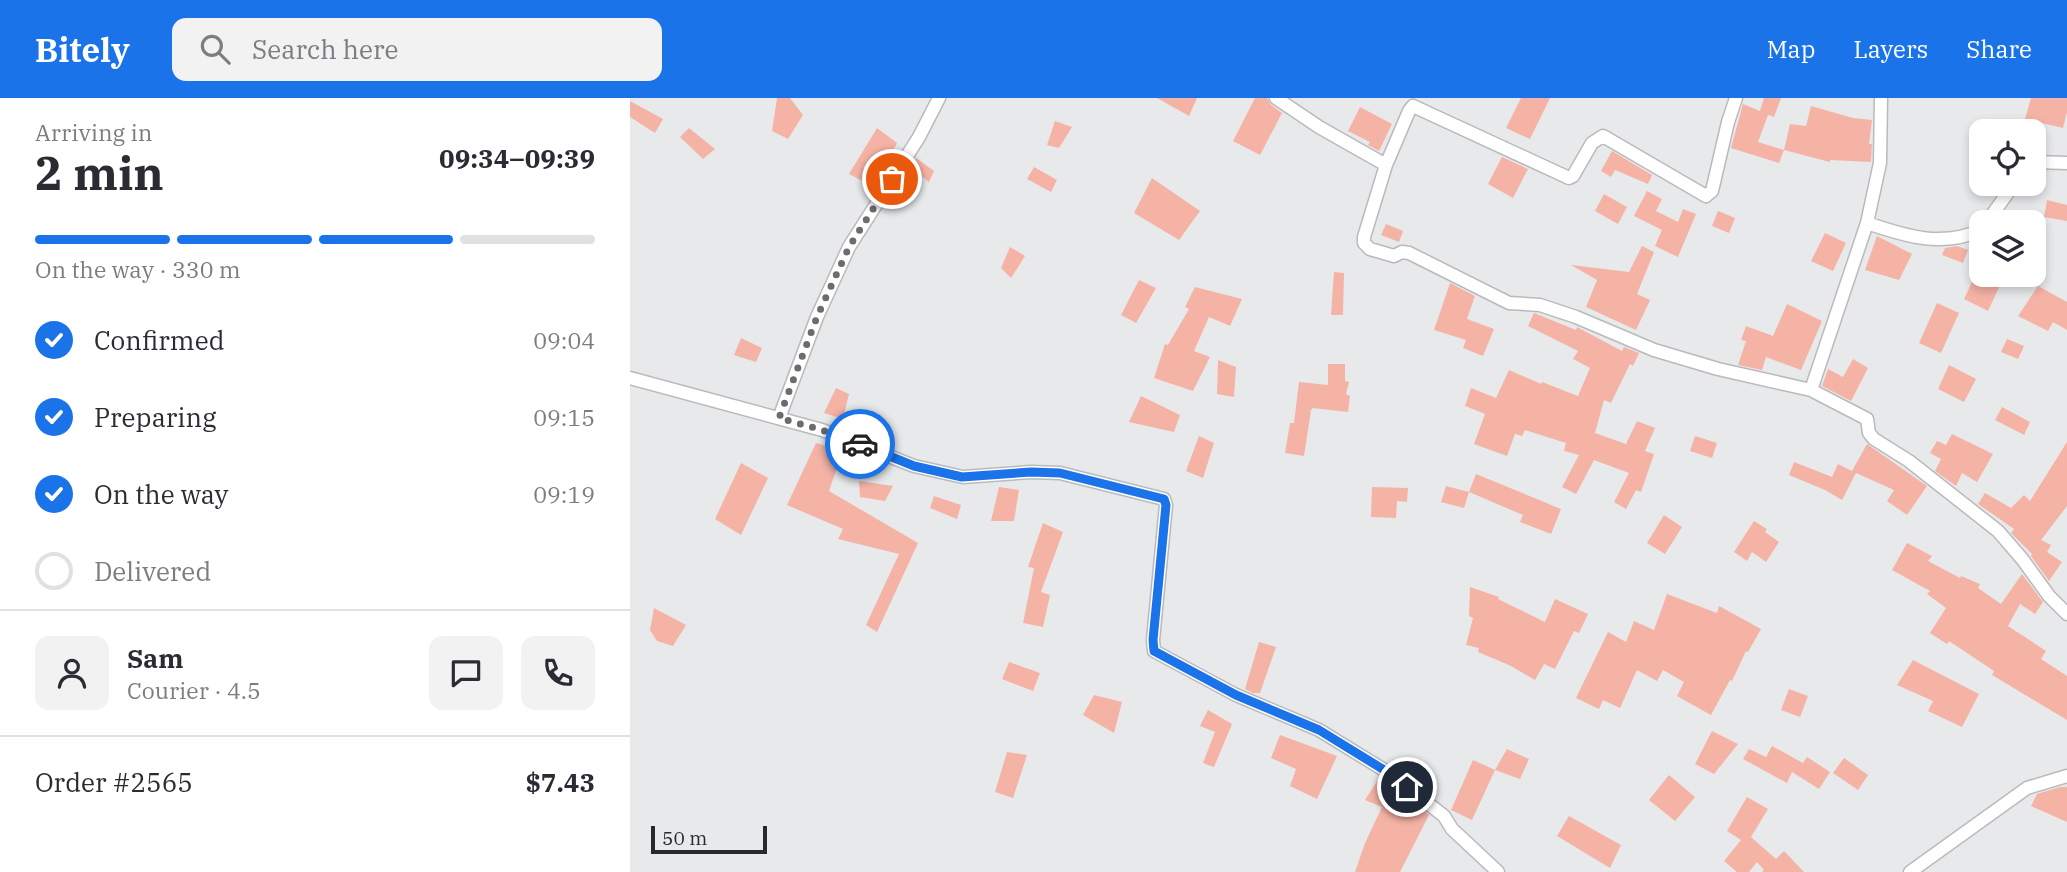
<!DOCTYPE html>
<html lang="en">
<head>
<meta charset="utf-8">
<style>
  body { margin:0; font-family:"IBM Plex Serif",serif; background:#f2f2f3; color:#2b2b33; height:100vh; display:flex; flex-direction:column; font-size:26px; white-space:nowrap }
  * { box-sizing:border-box; margin:0 }
  p { font-size:23px; color:#7c7c81 }
  .icon { flex:none; width:38px; height:38px; fill:none; stroke:currentColor; stroke-width:2; stroke-linecap:round; stroke-linejoin:round }
  .map { position:relative; flex:1; overflow:hidden }
  .panel { display:flex; flex-direction:column; background:#fff; width:630px }
  .panel>* { flex:none }
  .tools { position:absolute; left:1339px; top:21px; display:grid; gap:14px }
  .tools a { display:grid; place-items:center; width:77px; height:77px; border-radius:14px; background:#fff; box-shadow:0 4px 10px #0003; font-size:35px }
  .scale { position:absolute; left:21px; bottom:18px; width:116px; box-sizing:border-box; padding-left:7px; border:4px solid #28292a; border-top:0; font-size:19px; line-height:24px; white-space:nowrap; color:#28292a; -webkit-text-stroke:5px #e8e9eb; paint-order:stroke }
  .pin { position:absolute; display:grid; place-items:center; width:60px; height:60px; color:#fff; margin:-30px; border:4px solid #fff; border-radius:50%; box-shadow:0 2px 7px #0007 }
  .courier { position:absolute; display:grid; place-items:center; width:70px; height:70px; margin:-35px; border:5px solid #1a73e8; border-radius:50%; background:#fff; color:#222; box-shadow:0 2px 9px #0007 }
  .head em { font-style:normal; font-weight:700 }
  .head div { display:flex; flex-direction:column-reverse }
  .head { display:flex; align-items:center; justify-content:space-between; height:119px; padding:0 35px }
  h1 { font-size:46px; font-weight:700; line-height:52px }
  .bar { display:grid; grid-template-columns:repeat(4,1fr); gap:10px 7px; align-content:center; height:84px; padding:0 35px }
  .bar i { height:9px; border-radius:5px; background:#e1e1e2 }
  .bar .on { background:#1a73e8 }
  .bar p { grid-column:span 4 }
  .line { display:flex; align-items:center; gap:18px; padding:0 35px; border-top:2px solid #e1e1e2 }
  .line div { flex:1 }
  .round { display:grid; place-items:center; flex:none; width:74px; height:74px; border-radius:14px; background:#f2f2f3 }
  ol { padding:0 35px; list-style:none }
  li { display:flex; align-items:center; gap:21px; height:77px }
  li p { margin-inline-start:auto }
  li .icon { padding:7px; border-radius:50%; background:#1a73e8; color:#fff; stroke-width:4 }
  li:last-child { color:#7c7c81 }
  li i { width:38px; height:38px; border:4px solid #e1e1e2; border-radius:50% }
  header { display:flex; align-items:center; gap:42px; box-sizing:border-box; height:98px; padding:0 35px; background:#1a73e8; color:#fff }
  header strong { font-size:33px }
  nav { display:flex; gap:38px; margin-inline-start:auto; font-size:24px }
  .search { width:490px; height:63px; background:#f2f2f3; display:flex; align-items:center; gap:18px; box-sizing:border-box; padding:0 24px; border-radius:14px; color:#7c7c81; font-size:26px }
  main { display:flex; flex:1; min-height:0 }
  .map>svg:first-child { display:block }
</style>
</head>
<body>
<header>
<strong>Bitely</strong>
<div class="search"><svg class="icon" aria-label="search" viewBox="0 0 24 24"><circle cx="10" cy="10" r="6"/><path d="M15 15l6 6"/></svg>Search here</div>
<nav><a>Map</a><a>Layers</a><a>Share</a></nav>
</header>
<main>
<section class="panel">
<div class="head"><div><h1>2 min</h1><p>Arriving in</p></div><em>09:34–09:39</em></div>
<div class="bar"><i class="on"></i><i class="on"></i><i class="on"></i><i></i><p>On the way · 330 m</p></div>
<ol>
<li><svg class="icon" aria-label="check" viewBox="0 0 24 24"><path d="M5 12l5 5 9-10"/></svg>Confirmed<p>09:04</p></li>
<li><svg class="icon" aria-label="check" viewBox="0 0 24 24"><path d="M5 12l5 5 9-10"/></svg>Preparing<p>09:15</p></li>
<li><svg class="icon" aria-label="check" viewBox="0 0 24 24"><path d="M5 12l5 5 9-10"/></svg>On the way<p>09:19</p></li>
<li><i></i>Delivered</li>
</ol>
<div class="line" style="height:126px"><a class="round"><svg class="icon" aria-label="person" viewBox="0 0 24 24"><circle cx="12" cy="8" r="4"/><path d="M4 21q1-7 8-7t8 7"/></svg></a><div><b>Sam</b><p>Courier · 4.5</p></div><a class="round"><svg class="icon" aria-label="chat" viewBox="0 0 24 24"><path d="M4 5h16v11H9l-5 4z"/></svg></a><a class="round"><svg class="icon" aria-label="phone" viewBox="0 0 24 24"><path d="M5 4h4l2 5-3 2q2 4 5 5l2-3 5 2v4C11 20 4 13 5 4z"/></svg></a></div>
<div class="line" style="height:91px"><div>Order #2565</div><b>$7.43</b></div>
</section>
<div class="map">
<svg width="1437" height="774" viewBox="0 0 1437 774">
  <rect width="100%" height="100%" fill="#e8e9eb"/>
  <path fill="#f5b3a6" d="M147,0H160L173,17L158,41L142,33Z
    M527,0H567L559,18Z
    M625,0H637L641,7L652,15L630,57L603,43Z
    M891,0H920L900,41L876,30Z
    M1134,0H1151L1144,19L1138,17L1128,44L1154,52L1160,26L1176,28L1181,8L1223,20L1242,22L1239,46H1242L1241,64L1200,62V64L1154,52L1149,65L1101,50L1113,6L1130,13Z
    M1401,0H1437V14L1433,30L1395,21Z
    M0,3L33,21L25,35L0,19Z
    M730,9L762,26L749,53L738,47L740,44L718,33Z
    M425,23L442,29L429,50L417,47Z
    M59,30L85,51L73,61L50,39Z
    M247,30L267,45L244,89L219,76Z
    M982,53L1022,77L1018,86L985,72L981,79L971,73Z
    M872,59L898,71L883,100L858,86Z
    M286,60L304,73L299,84L280,69Z
    M404,69L427,82L421,94L397,81Z
    M522,80L570,113L549,142L504,115Z
    M1017,93L1032,101L1026,113L1048,124L1053,111L1066,116L1048,159L1025,148L1032,132L1004,118Z
    M974,96L997,109L988,126L965,113Z
    M1417,102L1437,107V123L1414,119Z
    M1088,113L1105,120L1099,135L1082,128Z
    M756,126L773,133L769,144L751,137Z
    M1195,135L1216,145L1203,173L1181,163Z
    M1247,138L1282,156L1269,182L1235,172Z
    M1012,148L1024,154L1007,196L1020,202L1006,232L956,209L967,182L941,167L999,174Z
    M1327,148L1338,152L1333,165L1312,157L1315,150Z
    M380,149L395,158L381,180L371,170Z
    M1348,171L1351,173V177H1360L1372,183L1358,213L1334,201Z
    M704,174L714,175L713,217H701Z
    M509,182L526,190L506,225L491,217Z
    M820,185L845,198L837,221L864,231L853,258L833,250L836,242L804,232Z
    M1408,188L1437,204V232L1423,224L1418,233L1388,218Z
    M565,189L612,201L600,228L579,219L564,253L580,259L563,293L524,280L535,246L538,247L559,211L555,209Z
    M1307,205L1329,215L1311,255L1289,245Z
    M1157,206L1192,223L1171,272L1136,259L1132,272L1108,267L1116,243L1111,242L1116,228L1143,238Z
    M904,215L946,232L947,229L992,253L994,249L1009,255L1003,268L1000,266L981,305L974,302L965,335L996,346L1007,323L1025,330L1015,353L1024,356L1011,394L1006,392L996,411L984,404L999,375L964,362L946,396L932,389L949,357L934,353L936,345L895,332L892,338L885,336L877,358L844,346L855,316L835,308L841,290L866,300L879,272L911,286L912,284L948,298L960,270L943,261L948,253L898,228Z
    M111,240L132,250L126,264L104,257Z
    M1377,241L1394,248L1388,261L1371,254Z
    M1223,261L1238,270L1221,303L1192,288L1198,271L1213,279Z
    M588,262L606,269L604,299L587,296Z
    M698,266H715V283L719,284L716,296L720,298L718,314L683,310L681,312L674,358L655,355L660,325H664L669,284L698,287Z
    M1319,267L1346,281L1334,304L1308,291Z
    M206,290L219,296L213,321L194,315Z
    M511,298L550,317L544,334L499,324Z
    M1372,309L1400,324L1394,337L1365,322Z
    M1322,336L1363,356L1347,384L1332,375L1326,388L1305,373L1311,361L1300,355L1307,343L1316,347Z
    M569,338L584,345L573,380L556,373Z
    M1065,338L1087,345L1082,360L1060,353Z
    M1437,344V408L1411,442L1421,447L1417,454L1432,464L1419,483L1401,458L1402,456L1381,435L1384,431L1348,406L1355,395L1381,410L1394,397L1400,403Z
    M186,345L213,353L199,393L288,445L247,534L236,527L269,456L208,441L213,431L157,407Z
    M1237,346L1297,388L1277,417L1257,403L1264,392L1226,375L1212,402L1195,392L1159,377L1164,364L1202,379L1208,366L1222,373Z
    M111,365L138,380L111,437L85,421Z
    M846,376L931,411L921,436L890,424L893,417L839,394Z
    M229,383L263,388L255,403L230,399Z
    M816,388L839,394L834,410L811,404Z
    M369,389L389,392L384,423H361Z
    M742,389L778,390L777,404L767,403L766,420L741,419Z
    M304,398L331,407L327,421L300,410Z
    M1034,417L1052,429L1035,456L1017,445Z
    M1124,423L1137,431L1135,434L1149,444L1136,464L1122,454L1117,463L1104,454Z
    M413,425L433,434L411,494L420,497L413,529L393,525L404,470L398,469Z
    M1277,445L1302,458L1298,463L1330,480L1331,478L1350,486L1348,490L1371,506L1392,476L1413,504L1405,516L1390,506L1378,528L1416,553L1411,561L1437,578V622L1362,577L1364,573L1319,543L1317,546L1300,535L1316,510L1297,496L1300,493L1262,472Z
    M840,489L869,499L868,501L915,524L925,501L958,516L949,535L944,533L925,571L914,566L905,582L879,567L848,554L849,550L836,547L843,520L839,518Z
    M1037,496L1087,515L1089,508L1131,531L1118,554L1116,553L1102,583L1100,582L1081,617L1047,598L1054,584L1033,572L1027,583L1007,572L990,610L973,602L969,611L946,600L978,534L996,544L1004,523L1024,532Z
    M24,510L56,527L43,548L27,543L20,532Z
    M629,544L646,549L630,595H623L615,591Z
    M1283,562L1349,596L1332,629L1298,613L1303,603L1267,587Z
    M379,564L410,575L403,593L372,581Z
    M1159,591L1178,598L1170,619L1151,612Z
    M464,597L492,604L484,635L453,617Z
    M578,612L602,626L584,669L573,665L585,634L570,628Z
    M1082,633L1108,646L1084,676L1065,666Z
    M650,637L707,658L687,701L660,688L666,671L641,660Z
    M1142,648L1173,665L1177,659L1200,674L1189,691L1162,674L1157,685L1113,661L1119,651L1136,659Z
    M877,651L899,661L890,681L865,672Z
    M377,654L397,657L383,700L365,694Z
    M1214,660L1238,677L1228,692L1203,675Z
    M843,662L865,672L842,722L821,712Z
    M1039,677L1065,699L1045,723L1019,702Z
    M749,680L799,717L770,774H725L735,745L752,709L735,702Z
    M1430,689H1437V724L1401,708L1407,696Z
    M1117,699L1138,711L1121,739L1146,761L1154,753L1174,774H1132L1134,772L1127,764L1119,774H1107L1094,763L1111,742L1097,733Z
    M939,718L991,747L980,770L927,738Z"/>
  <g fill="none" stroke-linecap="round" stroke-linejoin="round">
    <g stroke="#bababd" stroke-width="15">
      <path id="minor" d="M646,0L689,29L756,67L734,139V145L740,151L764,158L772,154L779,155L879,205L910,207L946,219L1024,252L1088,271L1181,292L1237,321L1239,335L1244,341L1279,363L1368,433L1393,462L1419,498L1437,516
        M1404,64L1437,65
        M756,67L779,13L783,8L939,80L943,78L962,45L973,38L1076,98L1082,93L1098,24L1106,0
        M1357,124L1384,86
        M1237,125C1275,138 1312,150 1351,132
        M0,280L192,332L284,368L333,379L401,374L430,375L534,401L536,407L523,542L524,553L606,597L689,632L759,675L814,718L822,731L868,774
        M1181,292L1237,125L1250,65L1251,0
        M149,320L187,219L219,149L289,39L309,0
        M1280,774L1397,690L1437,678"/>
    </g>
    <use href="#minor" stroke="#fff" stroke-width="12"/>
  </g>
  <g fill="none" stroke-linecap="round" stroke-linejoin="round">
    <path stroke="#6b6c6e" stroke-width="7" stroke-dasharray="0 12.6" d="M230,346L192,332L149,320L187,219L219,149L262,81"/>
    <path stroke="#1a73e8" stroke-width="9" d="M230,346L284,368L332,379L401,374L430,375L534,401L536,407L523,542L524,553L606,597L689,632L759,675L777,689"/>
  </g>
</svg>
<div class="tools">
<a><svg class="icon" aria-label="locate" viewBox="0 0 24 24"><circle cx="12" cy="12" r="6"/><path d="M12 2v4M12 18v4M2 12h4M18 12h4"/></svg></a>
<a><svg class="icon" aria-label="layers" viewBox="0 0 24 24"><path d="M12 4l9 5-9 5-9-5zM3 14l9 5 9-5"/></svg></a>
</div>
<div class="scale">50 m</div>
<div class="pin" style="left:262px;top:81px;background:#ea580c"><svg class="icon" aria-label="bag" viewBox="0 0 24 24"><path d="M5 8h14l-1 12H6zM9 8a3 3 0 0 1 6 0"/></svg></div>
<div class="pin" style="left:777px;top:689px;background:#1f2937"><svg class="icon" aria-label="home" viewBox="0 0 24 24"><path d="M3 11l9-7 9 7M6 9v11h12V9"/></svg></div>
<div class="courier" style="left:230px;top:346px"><svg class="icon" aria-label="car" viewBox="0 0 24 24"><path d="M5 17H2v-5l4-1 3-4h7l3 4 3 1v5h-3M9 17h6M6 11h13"/><circle cx="7" cy="17" r="2"/><circle cx="17" cy="17" r="2"/></svg></div>
</div>
</main>
</body>
</html>
